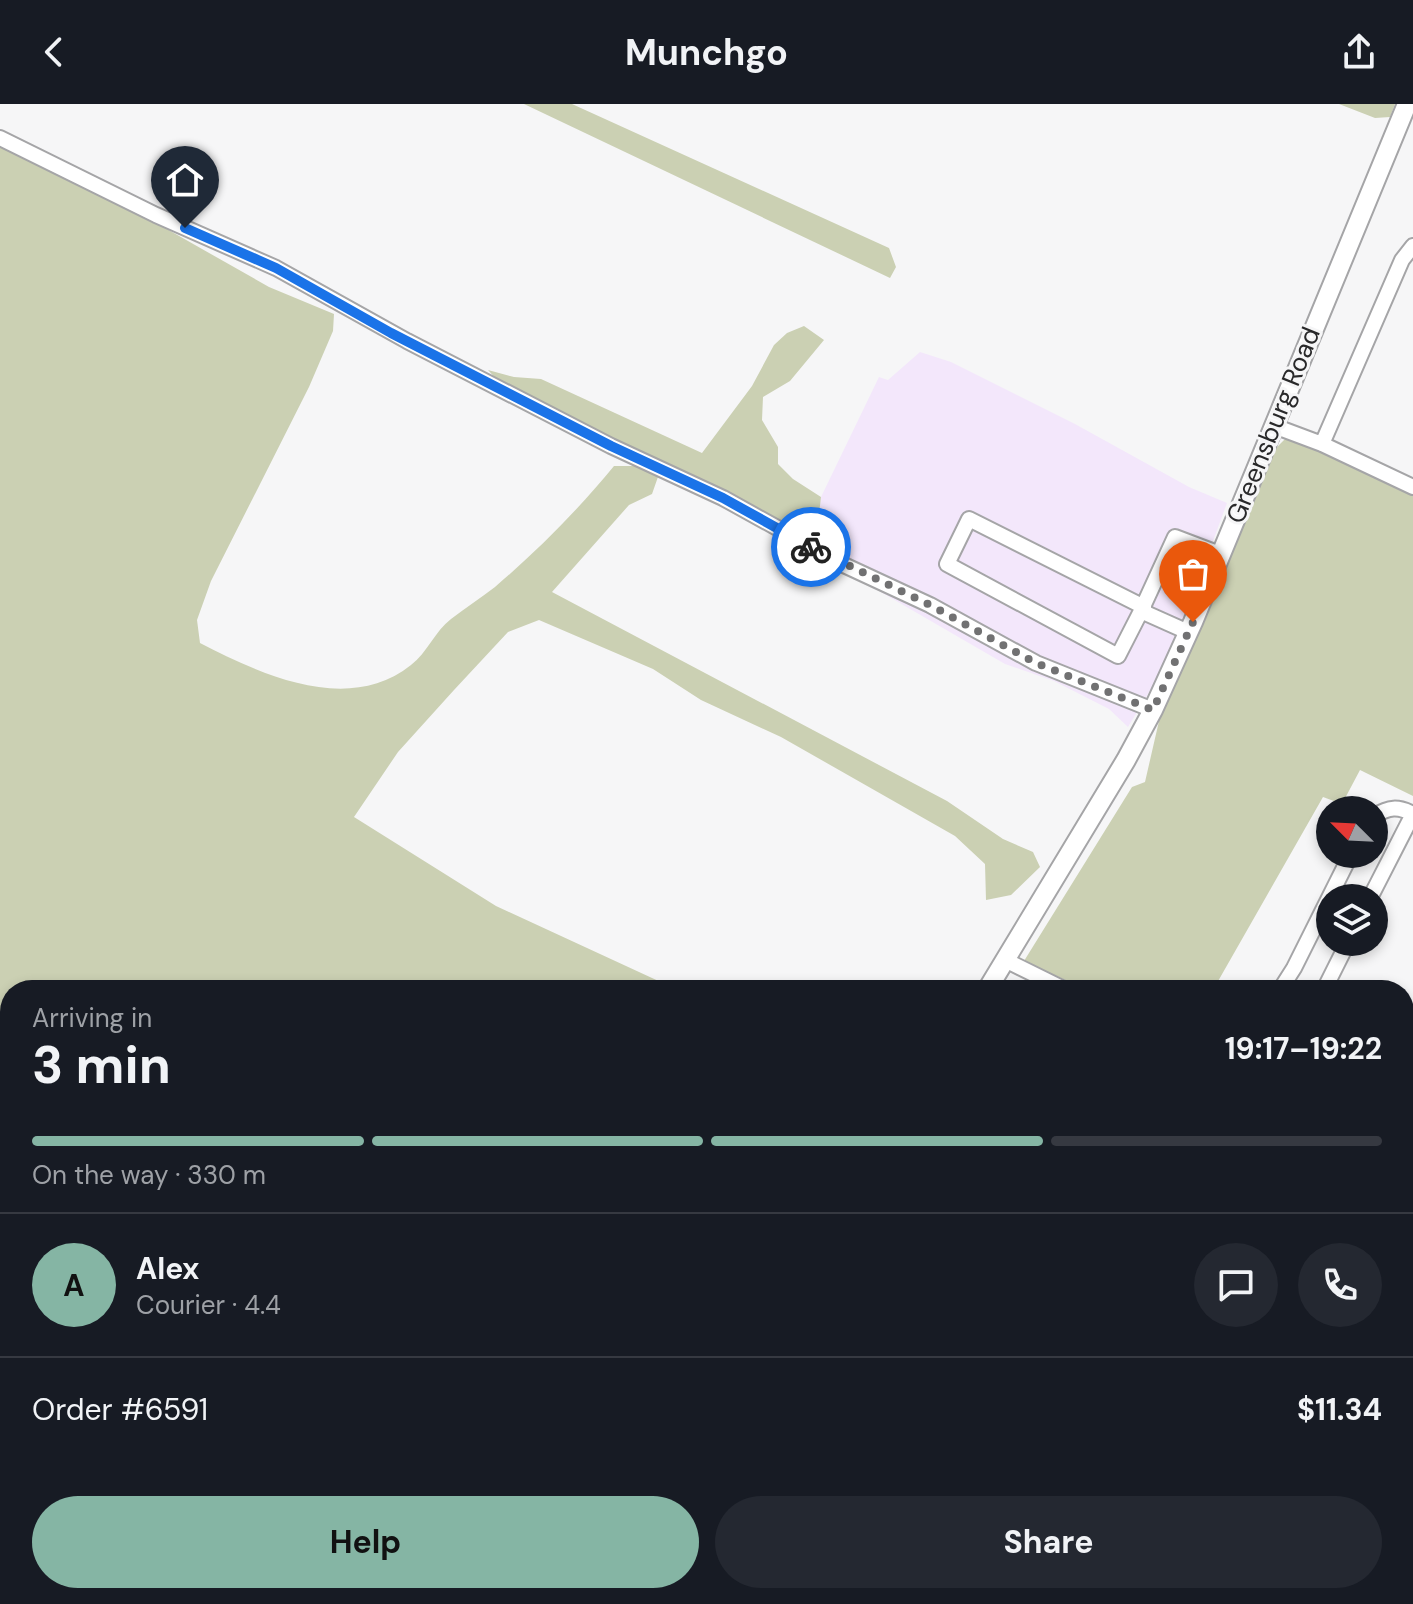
<!DOCTYPE html>
<html lang="en">
<head>
<meta charset="utf-8">
<style>
  body { margin:0; font-family:"DM Sans",sans-serif; background:#242831; color:#f1f3f6; height:100vh; display:flex; flex-direction:column; font-size:30px; white-space:nowrap }
  * { box-sizing:border-box; margin:0 }
  p { font-size:26px; color:#9ea1a6 }
  .icon { flex:none; width:44px; height:44px; fill:none; stroke:currentColor; stroke-width:2; stroke-linecap:round; stroke-linejoin:round }
  .map { position:relative; flex:1; overflow:hidden }
  .drawer { position:absolute; left:0px; top:876px; width:1414px; height:624px; display:flex; flex-direction:column; background:#171b24; border-radius:32px 32px 0 0; box-shadow:0 4px 12px #0003 }
  .drawer>* { flex:none }
  .needle { width:52px; rotate:294deg }
  .buttons { position:absolute; left:1316px; top:692px; display:grid; gap:16px }
  .buttons a { display:grid; place-items:center; width:72px; height:72px; border-radius:50%; background:#171b24; box-shadow:0 4px 12px #0003; font-size:40px }
  .pin { position:absolute; display:grid; place-items:center; width:68px; height:68px; color:#fff; margin:-82px -34px; border-radius:50% 50% 50% 0; rotate:-45deg; box-shadow:0 0 8px #0007 }
  .pin .icon { rotate:45deg }
  .courier { position:absolute; display:grid; place-items:center; width:80px; height:80px; margin:-40px; border:6px solid #1a73e8; border-radius:50%; background:#fff; color:#222; box-shadow:0 2px 10px #0007 }
  .summary em { font-style:normal; font-weight:700 }
  .summary div { display:flex; flex-direction:column-reverse }
  .summary { display:flex; align-items:center; justify-content:space-between; height:136px; padding:0 32px }
  h1 { font-size:52px; font-weight:700; line-height:60px }
  .bar { display:grid; grid-template-columns:repeat(4,1fr); gap:12px 8px; align-content:center; height:96px; padding:0 32px }
  .bar i { height:10px; border-radius:6px; background:#363941 }
  .bar .active { background:#85b5a4 }
  .bar p { grid-column:span 4 }
  .line { display:flex; align-items:center; gap:20px; padding:0 32px; border-top:2px solid #363941 }
  .line div { flex:1 }
  .round { display:grid; place-items:center; flex:none; width:84px; height:84px; border-radius:42px; background:#242831 }
  .button { display:flex; gap:16px; margin-top:auto; padding:16px 32px }
  .button a { flex:1; height:92px; border-radius:48px; background:#85b5a4; color:#111; font-size:32px; font-weight:700; line-height:92px; text-align:center }
  .button a+a { background:#242831; color:#f1f3f6 }
  header { display:flex; justify-content:space-between; align-items:center; height:104px; padding:0 32px; background:#171b24; font-size:36px; font-weight:700 }
  .map>svg:first-child { display:block }
</style>
</head>
<body>
<header><svg class="icon" aria-label="back" viewBox="0 0 24 24"><path d="M15 5l-7 7 7 7"/></svg>Munchgo<svg class="icon" aria-label="share" viewBox="0 0 24 24"><path d="M12 15V3M7 8l5-5 5 5M5 13v7h14v-7"/></svg></header>
<div class="map">
<svg width="1413" height="1500" viewBox="0 0 1413 1500">
  <rect width="100%" height="100%" fill="#f6f6f7"/>
  <path fill="#f3e7fb" d="M920,248L951,258L1075,320L1189,383L1227,399L1195,486L1154,580L1128,623L1109,605L1054,577L1005,560L867,480L801,445L802,434L817,427L821,393L879,273L888,276Z
    M10,1168V1306L0,1300V1183Z
    M0,1326L10,1330V1389L0,1382Z
    M10,1401V1490H599L593,1500H0V1425Z"/>
  <path fill="#cbd0b3" d="M524,0H572L889,144L896,163L890,174Z
    M1339,0H1395L1390,13L1375,14Z
    M0,42L114,95L269,183L334,210L333,227L309,283L211,477L197,516L200,539C262,571 348,611 411,561C427,549 435,527 451,515C465,504 481,494 495,483C538,446 578,406 614,362H642L659,370L652,390L629,401L552,488L947,697L1003,735L1033,748L1040,763L1011,791L986,796L985,760L955,732L781,633L701,596L653,565L539,516L508,528L454,586L398,648L354,713L496,802L678,886H10V1145L0,1140Z
    M804,222L824,236L790,277L763,293L762,316L778,343V360L793,375L821,393L817,428L802,434L695,373L611,342L509,289L488,266L514,273L541,275L702,349L752,282L774,241L787,229Z
    M1287,333L1413,390V692L1360,666L1342,700L1323,693L1213,886H1087L1024,857L1132,683L1145,678L1159,617L1272,348Z
    M1404,1338L1413,1343V1392L1404,1387Z
    M636,1490H733L754,1500H630Z
    M794,1490H841L862,1500H789Z
    M902,1490H937L956,1500H898Z
    M1002,1490H1079L1101,1500H1022Z"/>
  <g fill="none" stroke-linecap="round" stroke-linejoin="round">
    <g stroke="#a5a5a7" stroke-width="18">
      <path id="minor" d="M0,34L156,111L276,164L407,237L611,342L723,394L846,462L930,501L1036,559L1153,606
        M1274,322L1322,340L1413,383
        M1322,340L1402,156L1413,142
        M1141,507L1118,552L947,460L969,415L1144,503
        M1188,528L1141,507L1175,433L1220,450
        M1374,712C1389,703 1398,702 1413,710
        M1370,794L1413,710
        M1005,856L1066,886
        M1280,886L1294,864L1351,750
        M1324,886L1348,838
        M1404,941H1413
        M1413,1176C1407,1198 1406,1214 1413,1236
        M219,1490L242,1500
        M542,1490L560,1500
        M32,1500L37,1490"/>
    </g>
    <g stroke="#a5a5a7" stroke-width="22">
      <path id="major" d="M987,886L1126,656L1153,606L1193,518L1407,0
        M611,1500L617,1490"/>
    </g>
    <use href="#minor" stroke="#fff" stroke-width="14"/>
    <use href="#major" stroke="#fff" stroke-width="18"/>
  </g>
  <g fill="none" stroke-linecap="round" stroke-linejoin="round">
    <path stroke="#717172" stroke-width="8" stroke-dasharray="0 14.4" d="M811,443L930,501L1036,559L1153,606L1193,518"/>
    <path stroke="#1a73e8" stroke-width="10" d="M185,124L276,164L391,229L611,342L723,394L811,443"/>
  </g>
  <g text-anchor="middle" stroke-width="6" stroke-linejoin="round" paint-order="stroke">
    <g font-size="26" fill="#29292a" stroke="#f6f6f7">
      <text transform="translate(1273 321) rotate(-68)" y="9">Greensburg Road</text>
    </g>
  </g>
</svg>
<div class="buttons">
<a><svg class="needle" viewBox="-14 -14 28 28"><path d="M0-13l5 13h-10z" fill="#e53935"/><path d="M0 13l5-13h-10z" fill="#9ea1a6"/></svg></a>
<a><svg class="icon" aria-label="layers" viewBox="0 0 24 24"><path d="M12 4l9 5-9 5-9-5zM3 14l9 5 9-5"/></svg></a>
</div>
<div class="pin" style="left:1193px;top:518px;background:#ea580c"><svg class="icon" aria-label="bag" viewBox="0 0 24 24"><path d="M5 8h14l-1 12H6zM9 8a3 3 0 0 1 6 0"/></svg></div>
<div class="pin" style="left:185px;top:124px;background:#1f2937"><svg class="icon" aria-label="home" viewBox="0 0 24 24"><path d="M3 11l9-7 9 7M6 9v11h12V9"/></svg></div>
<div class="courier" style="left:811px;top:443px"><svg class="icon" aria-label="bike" viewBox="0 0 24 24"><circle cx="6" cy="16" r="4"/><circle cx="18" cy="16" r="4"/><path d="M6 16l4-8h5l3 8M10 8l3 8H6M13 5h3"/></svg></div>
<section class="drawer">
<div class="summary"><div><h1>3 min</h1><p>Arriving in</p></div><em>19:17–19:22</em></div>
<div class="bar"><i class="active"></i><i class="active"></i><i class="active"></i><i></i><p>On the way · 330 m</p></div>
<div class="line" style="height:144px"><b class="round" style="background:#85b5a4;color:#111">A</b><div><b>Alex</b><p>Courier · 4.4</p></div><a class="round"><svg class="icon" aria-label="chat" viewBox="0 0 24 24"><path d="M4 5h16v11H9l-5 4z"/></svg></a><a class="round"><svg class="icon" aria-label="phone" viewBox="0 0 24 24"><path d="M5 4h4l2 5-3 2q2 4 5 5l2-3 5 2v4C11 20 4 13 5 4z"/></svg></a></div>
<div class="line" style="height:104px"><div>Order #6591</div><b>$11.34</b></div>
<div class="button"><a>Help</a><a>Share</a></div>
</section>
</div>
</body>
</html>
